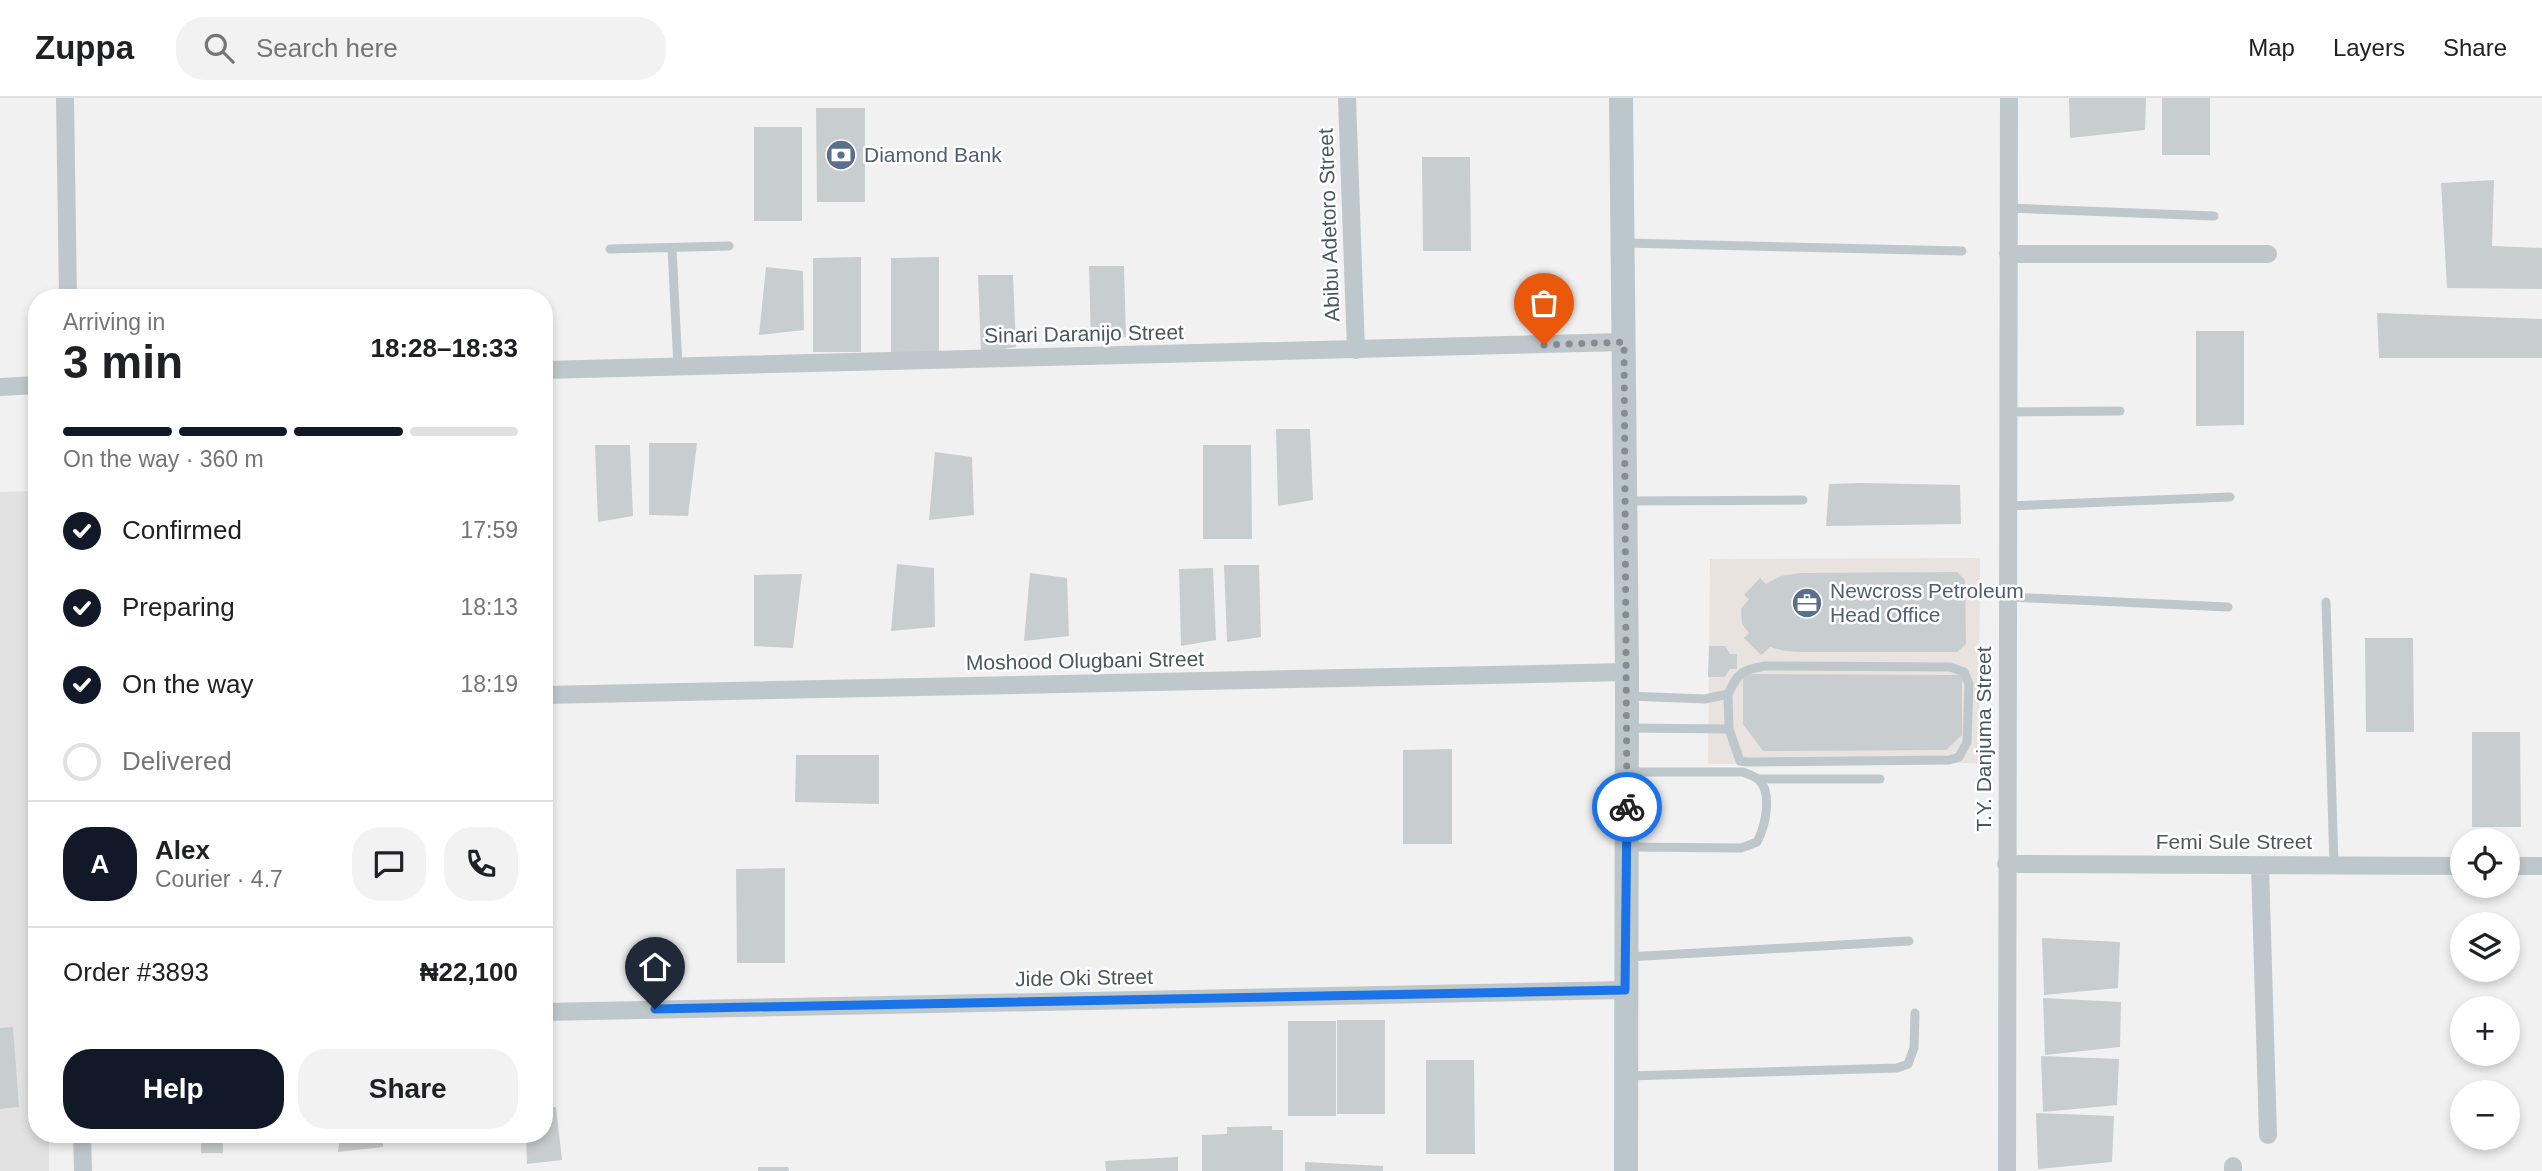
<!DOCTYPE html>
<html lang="en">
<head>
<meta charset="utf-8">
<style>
  body { margin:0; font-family:Arial,sans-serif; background:#f2f2f2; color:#202124; height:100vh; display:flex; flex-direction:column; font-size:26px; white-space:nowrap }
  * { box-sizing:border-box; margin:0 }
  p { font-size:23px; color:#757577 }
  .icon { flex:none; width:38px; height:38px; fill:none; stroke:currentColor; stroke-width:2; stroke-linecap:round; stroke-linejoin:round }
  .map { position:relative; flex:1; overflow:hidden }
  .panel { position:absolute; left:28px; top:191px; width:525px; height:854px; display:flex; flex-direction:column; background:#fff; border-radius:28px; box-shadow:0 4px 10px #0003 }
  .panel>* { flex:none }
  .fabs { position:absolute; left:2450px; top:730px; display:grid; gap:14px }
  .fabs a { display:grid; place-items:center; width:70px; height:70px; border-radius:50%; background:#fff; box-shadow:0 4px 10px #0003; font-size:35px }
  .pin { position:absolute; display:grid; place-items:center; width:60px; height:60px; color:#fff; margin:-72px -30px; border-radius:50% 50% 50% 0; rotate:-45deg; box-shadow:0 0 7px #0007 }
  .pin .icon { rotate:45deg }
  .courier { position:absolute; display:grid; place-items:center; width:70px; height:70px; margin:-35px; border:5px solid #1a73e8; border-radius:50%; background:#fff; color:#222; box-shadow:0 2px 9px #0007 }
  .summary em { font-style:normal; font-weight:700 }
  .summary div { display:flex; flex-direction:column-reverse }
  .summary { display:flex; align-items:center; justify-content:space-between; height:119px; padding:0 35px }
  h1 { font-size:46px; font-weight:700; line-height:52px }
  .bar { display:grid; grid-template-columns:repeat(4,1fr); gap:10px 7px; align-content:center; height:84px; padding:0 35px }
  .bar i { height:9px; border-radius:5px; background:#e0e0e0 }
  .bar .on { background:#111827 }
  .bar p { grid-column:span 4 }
  .line { display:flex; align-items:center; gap:18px; padding:0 35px; border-top:2px solid #e0e0e0 }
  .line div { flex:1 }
  .round { display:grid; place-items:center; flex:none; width:74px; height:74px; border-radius:28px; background:#f2f2f2 }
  ol { padding:0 35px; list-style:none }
  li { display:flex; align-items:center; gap:21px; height:77px }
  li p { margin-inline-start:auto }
  li .icon { padding:7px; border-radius:50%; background:#111827; color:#fff; stroke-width:4 }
  li:last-child { color:#757577 }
  li i { width:38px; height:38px; border:4px solid #e0e0e0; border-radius:50% }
  .button { display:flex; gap:14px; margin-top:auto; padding:14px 35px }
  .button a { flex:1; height:80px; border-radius:28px; background:#111827; color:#fff; font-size:28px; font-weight:700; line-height:80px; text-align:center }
  .button a+a { background:#f2f2f2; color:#202124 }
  header { display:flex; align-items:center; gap:42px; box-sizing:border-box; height:98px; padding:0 35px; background:#fff; border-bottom:2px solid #e0e0e0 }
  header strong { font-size:33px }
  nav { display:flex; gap:38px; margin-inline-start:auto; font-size:24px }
  .search { width:490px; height:63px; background:#f2f2f2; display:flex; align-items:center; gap:18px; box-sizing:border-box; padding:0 24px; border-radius:28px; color:#757577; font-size:26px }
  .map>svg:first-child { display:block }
</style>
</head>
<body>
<header>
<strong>Zuppa</strong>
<div class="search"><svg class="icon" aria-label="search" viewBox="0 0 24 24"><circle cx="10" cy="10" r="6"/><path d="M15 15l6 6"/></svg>Search here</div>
<nav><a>Map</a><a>Layers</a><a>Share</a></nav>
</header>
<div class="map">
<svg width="2542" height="1073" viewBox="0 0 2542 1073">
  <rect width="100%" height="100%" fill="#f2f1f1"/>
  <path fill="#e8e3de" d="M1980,460L1979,665L1708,666L1710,461Z"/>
  <path fill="#e3e2e2" d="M37,393V1036H49V1073H0V394Z"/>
  <path fill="#c8cdcf" d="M2069,0H2146L2145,32L2070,40Z
    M2162,0H2210V57H2162Z
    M816,10H865V104H817Z
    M754,29H802V123H754Z
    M1422,59H1470L1471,153H1423Z
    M2494,82L2492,148L2542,150V191L2447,190L2441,85Z
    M861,159V254H813V160Z
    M939,159V254H891V160Z
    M1089,168H1124L1126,239L1091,245Z
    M766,169L803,173L804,232L759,237Z
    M978,177H1013L1016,249L981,255Z
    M2377,215L2542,221V260H2379Z
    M2196,233H2244V327L2196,328Z
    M1276,331H1310L1313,402L1278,408Z
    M649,345H697L688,418L649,417Z
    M595,347H630L633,418L598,424Z
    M1203,347H1251L1252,441H1203Z
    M935,354L972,359L974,417L929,422Z
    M1862,385L1960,387L1961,426L1826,428L1829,386Z
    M897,466L934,470L935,529L891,533Z
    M1224,467H1259L1261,539L1227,544Z
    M1213,470L1216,542L1181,548L1179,471Z
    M1957,474L1965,482L1966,546L1957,554H1801L1785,553L1770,549L1761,557L1744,540L1749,535L1742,526L1741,511L1749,501L1744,497L1760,480L1766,486L1781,478L1801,475Z
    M1030,475L1067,480L1069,538L1024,543Z
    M802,476L793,550L754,548V477Z
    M2365,540H2413L2414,634H2366Z
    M1709,548H1725L1730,556H1737V571H1730L1725,579H1708Z
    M1743,576L1962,577V637L1946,652L1763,653L1743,626Z
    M2472,634H2520L2521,729H2472Z
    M1452,651V746H1403V652Z
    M796,657H879V706L795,704Z
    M785,770V865H737L736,771Z
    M2042,840L2120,844L2118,890L2044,897Z
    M2043,900L2121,904L2120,949L2045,957Z
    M1337,922H1385V1016H1337Z
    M1288,923H1336V1018H1288Z
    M13,929L19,1009L0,1011V930Z
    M2041,958L2119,961L2117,1007L2043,1014Z
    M1426,962H1474L1475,1056H1426Z
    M544,1009H556L562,1062L527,1066L526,1036H544Z
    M2036,1015L2114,1018L2112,1064L2038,1071Z
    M1272,1028V1032H1283V1073H1202V1037L1227,1036V1029Z
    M145,1036H223V1055H201V1044L145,1045Z
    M340,1036H383V1049L338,1054Z
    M430,1036H460L461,1038L430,1041Z
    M1178,1059V1073H1106L1105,1063Z
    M1305,1064L1383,1068V1073H1305Z
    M758,1069H788L789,1073H758Z"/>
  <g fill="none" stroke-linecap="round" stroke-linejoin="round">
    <path stroke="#bec7cb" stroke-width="9" d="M2008,110L2214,118
      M1625,145L1962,153
      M672,150L678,269
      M610,151L729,148
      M2008,314L2120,313
      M1627,403L1803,402
      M2007,408L2230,399
      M2008,499L2228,509
      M2326,504L2334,767
      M1728,596L1729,631
      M1628,630L1729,631L1740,663L1747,664L1949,662L1959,659L1967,644L1969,586L1964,574L1950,569L1765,568C1741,572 1739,574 1728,596L1705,601L1628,598
      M1758,681H1880
      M1628,749L1741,750L1757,744C1765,729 1773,696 1759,682C1755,678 1748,676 1743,674H1628
      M1627,859L1909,843
      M1628,978L1897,970L1908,966L1914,950L1915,915"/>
    <path stroke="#bec7cb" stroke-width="18" d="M65,0L68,200
      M1347,0L1356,252
      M2008,156H2268
      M544,272L1624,244
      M0,289L37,287
      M544,597L1627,574
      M2006,766L2462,768
      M2260,767L2268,1037
      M2508,768H2542
      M544,914L1625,892
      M82,1036L83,1073
      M2233,1068V1073
      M2007,1073L2009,0"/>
    <path stroke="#bcc7cc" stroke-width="24" d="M1621,0L1627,574L1626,1073"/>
  </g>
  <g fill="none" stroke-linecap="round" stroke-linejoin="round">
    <path stroke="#858d90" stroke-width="7" stroke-dasharray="0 12.6" d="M1544,247L1624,244L1627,709"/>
    <path stroke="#1a73e8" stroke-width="9" d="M655,911L1625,892L1627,709"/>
  </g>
  <defs>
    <g id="bank-disc" transform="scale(1.575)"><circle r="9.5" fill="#5c6f8a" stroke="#fff"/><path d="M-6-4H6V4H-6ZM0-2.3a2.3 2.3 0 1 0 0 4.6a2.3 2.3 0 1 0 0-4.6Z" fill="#fff"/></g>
    <g id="office-disc" transform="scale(1.575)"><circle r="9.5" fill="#5c6f8a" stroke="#fff"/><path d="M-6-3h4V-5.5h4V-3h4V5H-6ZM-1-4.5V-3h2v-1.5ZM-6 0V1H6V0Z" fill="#fff"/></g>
  </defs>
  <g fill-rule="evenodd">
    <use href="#bank-disc" x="841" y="57"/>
    <use href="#office-disc" x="1807" y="505"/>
  </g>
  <g text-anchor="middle" stroke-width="5" stroke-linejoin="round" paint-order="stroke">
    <g font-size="21" fill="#4e5e75" stroke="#fff" text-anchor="start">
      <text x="864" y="64">Diamond Bank</text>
      <text x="1830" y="500">Newcross Petroleum<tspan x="1830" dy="24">Head Office</tspan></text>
    </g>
    <g font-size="21" fill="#4b575b" stroke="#fff">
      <text transform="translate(1329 127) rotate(-92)" y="7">Abibu Adetoro Street</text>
      <text transform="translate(1084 236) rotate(-1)" y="7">Sinari Daranijo Street</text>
      <text transform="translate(1085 563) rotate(-1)" y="7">Moshood Olugbani Street</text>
      <text transform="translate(1984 641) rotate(-90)" y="7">T.Y. Danjuma Street</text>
      <text x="2234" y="751">Femi Sule Street</text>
      <text transform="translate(1084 880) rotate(-1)" y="7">Jide Oki Street</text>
    </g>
  </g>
</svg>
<div class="fabs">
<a><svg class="icon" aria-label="locate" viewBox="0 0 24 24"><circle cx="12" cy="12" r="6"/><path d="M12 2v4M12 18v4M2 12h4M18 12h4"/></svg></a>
<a><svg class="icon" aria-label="layers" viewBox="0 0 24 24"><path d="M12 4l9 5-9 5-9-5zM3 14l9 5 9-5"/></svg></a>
<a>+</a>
<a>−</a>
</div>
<div class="pin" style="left:1544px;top:247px;background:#ea580c"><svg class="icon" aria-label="bag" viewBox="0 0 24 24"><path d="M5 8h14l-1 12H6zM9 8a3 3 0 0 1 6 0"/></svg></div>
<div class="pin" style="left:655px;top:911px;background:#1f2937"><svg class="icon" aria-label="home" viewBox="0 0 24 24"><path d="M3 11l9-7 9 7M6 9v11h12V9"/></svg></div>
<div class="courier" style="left:1627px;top:709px"><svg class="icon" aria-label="bike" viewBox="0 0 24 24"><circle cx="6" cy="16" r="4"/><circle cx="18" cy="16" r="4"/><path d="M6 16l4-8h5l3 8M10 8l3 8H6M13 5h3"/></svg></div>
<section class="panel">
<div class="summary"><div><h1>3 min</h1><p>Arriving in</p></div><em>18:28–18:33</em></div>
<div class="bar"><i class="on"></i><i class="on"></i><i class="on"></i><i></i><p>On the way · 360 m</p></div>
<ol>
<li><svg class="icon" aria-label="check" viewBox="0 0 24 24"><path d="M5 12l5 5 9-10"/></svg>Confirmed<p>17:59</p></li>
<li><svg class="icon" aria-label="check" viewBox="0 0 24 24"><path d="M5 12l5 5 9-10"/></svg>Preparing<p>18:13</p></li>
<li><svg class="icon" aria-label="check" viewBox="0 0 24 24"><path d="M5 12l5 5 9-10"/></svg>On the way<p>18:19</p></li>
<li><i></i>Delivered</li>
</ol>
<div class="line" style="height:126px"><b class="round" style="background:#111827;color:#fff">A</b><div><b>Alex</b><p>Courier · 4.7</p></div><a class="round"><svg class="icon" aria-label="chat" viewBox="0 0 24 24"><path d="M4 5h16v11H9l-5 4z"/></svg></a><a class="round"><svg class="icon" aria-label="phone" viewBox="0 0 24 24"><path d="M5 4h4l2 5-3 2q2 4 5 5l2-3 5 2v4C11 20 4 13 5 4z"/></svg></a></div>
<div class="line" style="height:91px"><div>Order #3893</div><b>₦22,100</b></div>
<div class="button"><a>Help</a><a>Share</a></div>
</section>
</div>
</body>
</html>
